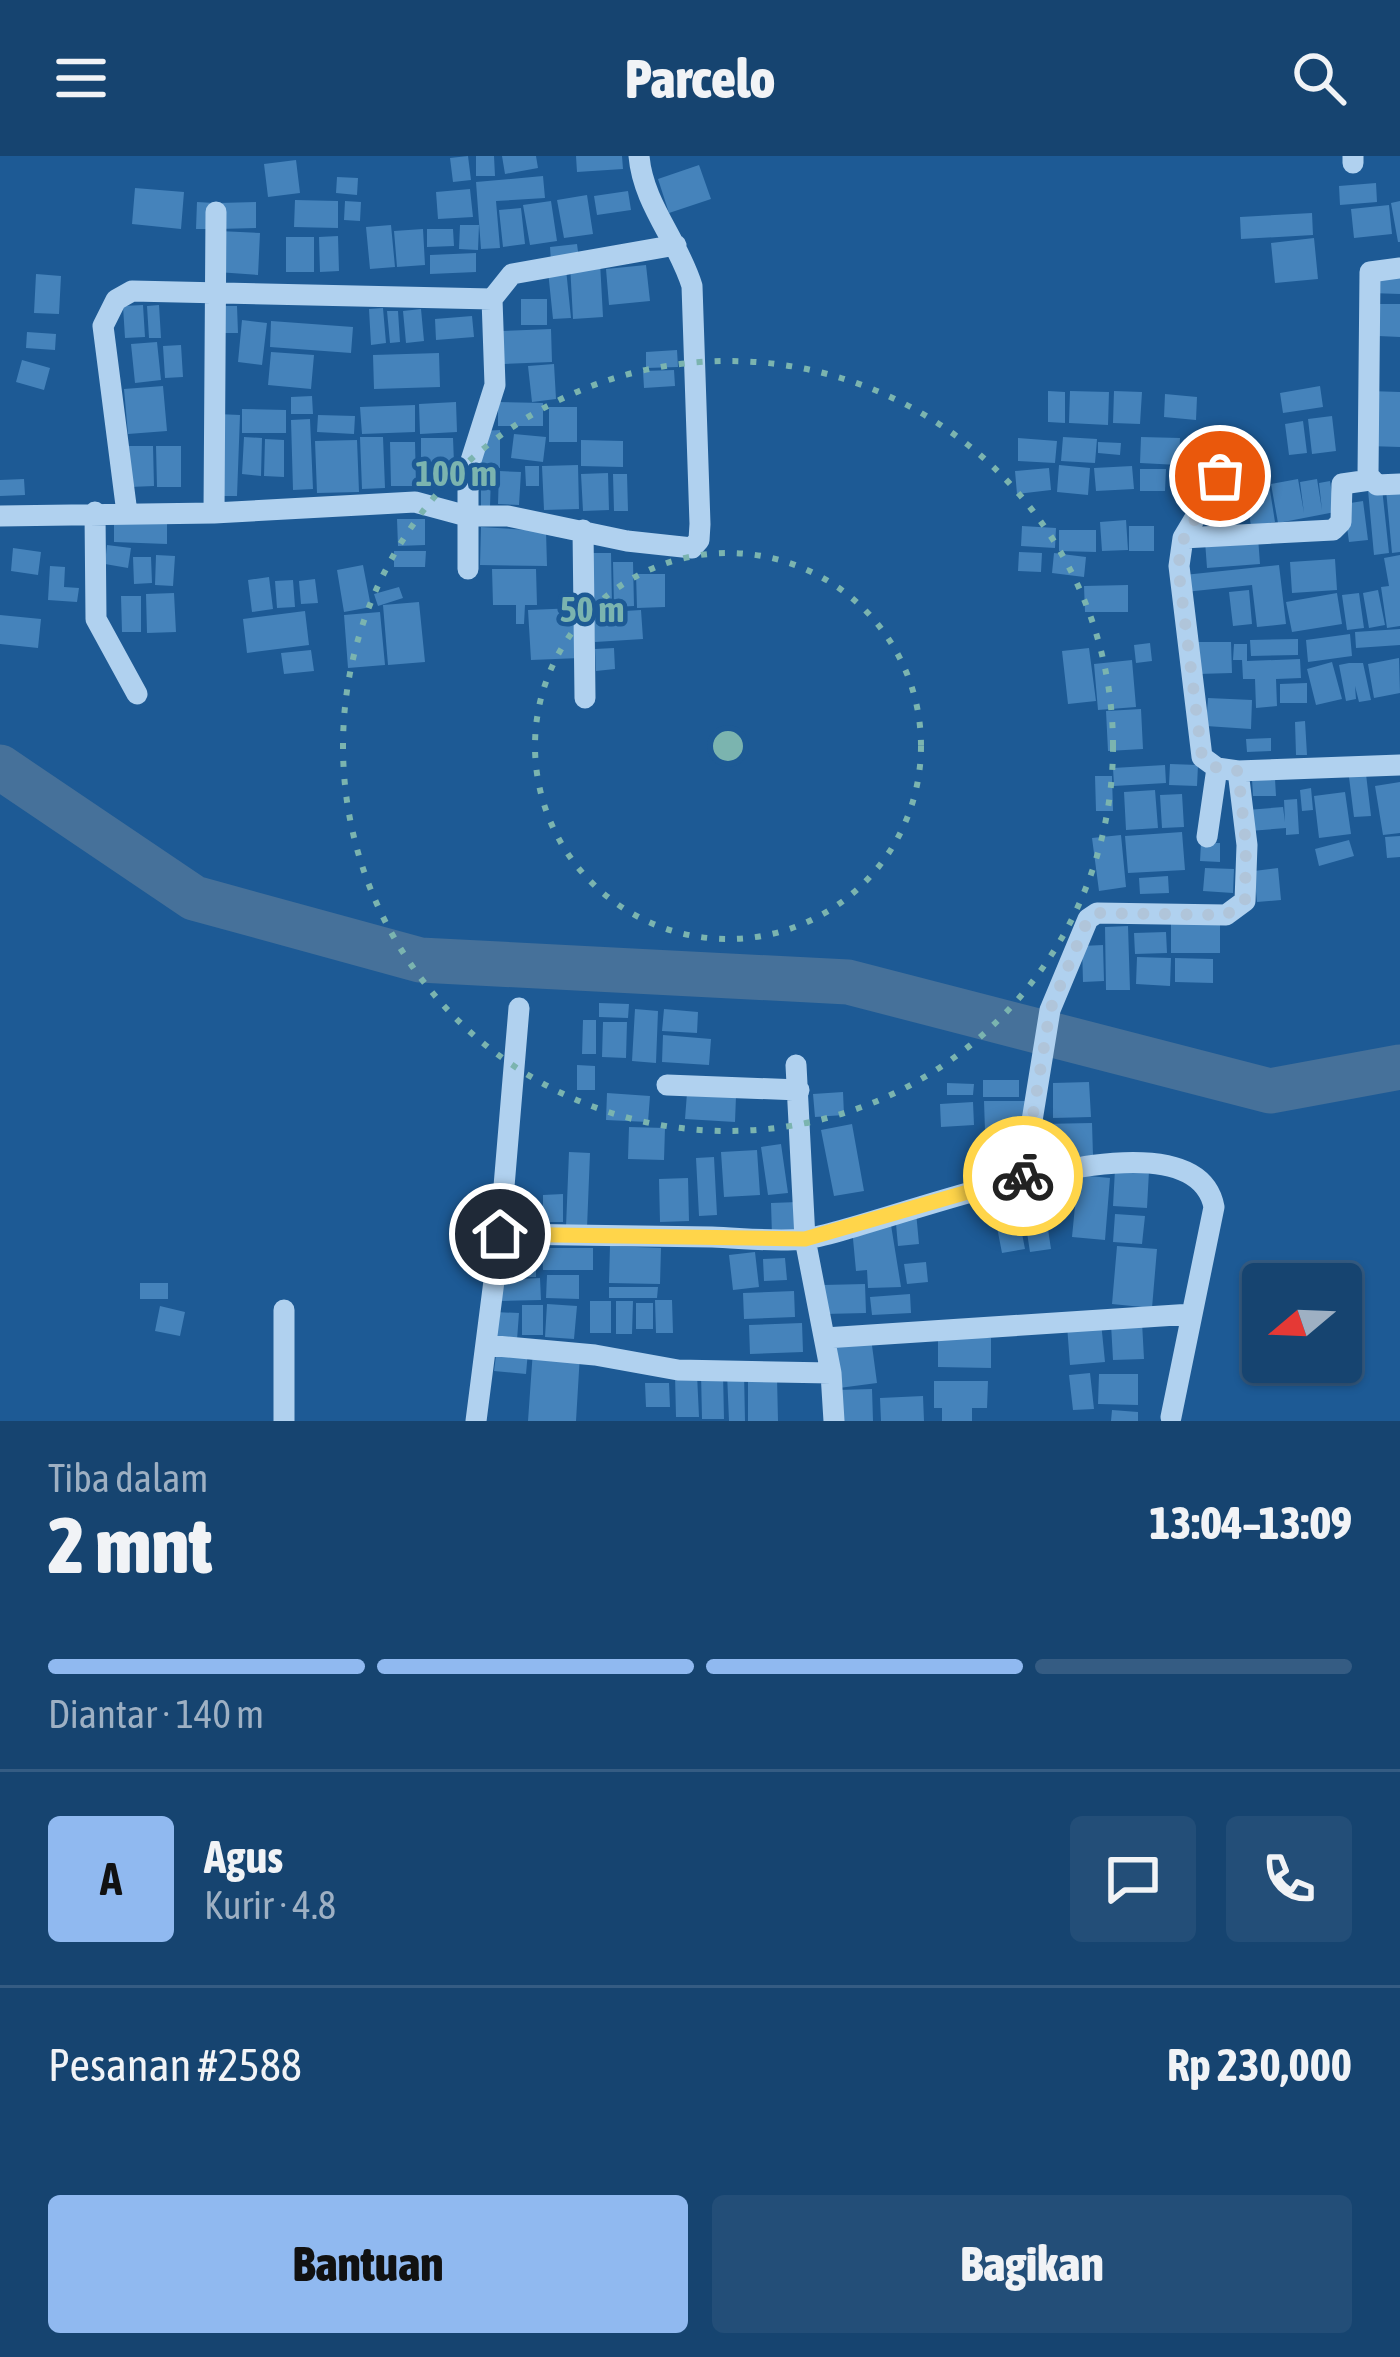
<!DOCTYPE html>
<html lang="id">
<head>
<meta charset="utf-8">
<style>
  body { margin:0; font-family:"Asap Condensed",sans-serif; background:#234e78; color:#f1f3f6; height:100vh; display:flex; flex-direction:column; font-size:45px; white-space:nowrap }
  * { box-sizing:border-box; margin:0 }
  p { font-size:39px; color:#9eb0c3 }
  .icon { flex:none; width:66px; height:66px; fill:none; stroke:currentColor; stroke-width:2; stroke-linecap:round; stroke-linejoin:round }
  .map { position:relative; height:1265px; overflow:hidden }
  .drawer { display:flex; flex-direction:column; background:#164470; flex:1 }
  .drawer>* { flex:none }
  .needle { width:78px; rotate:251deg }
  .controls { position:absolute; left:1242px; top:1107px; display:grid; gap:24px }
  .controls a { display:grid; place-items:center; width:120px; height:120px; border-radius:12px; background:#164470; box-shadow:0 3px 9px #0004,0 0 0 3px #355c83; font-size:60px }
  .pin { position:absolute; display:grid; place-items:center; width:102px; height:102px; color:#fff; margin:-51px; border:6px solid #fff; border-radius:50%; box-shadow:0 3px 12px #0007 }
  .courier { position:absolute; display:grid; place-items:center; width:120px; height:120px; margin:-60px; border:9px solid #ffd54a; border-radius:50%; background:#fff; color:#222; box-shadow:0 3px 15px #0007 }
  .headline em { font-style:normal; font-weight:800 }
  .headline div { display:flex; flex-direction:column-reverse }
  .headline { display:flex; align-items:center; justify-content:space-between; height:204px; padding:0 48px }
  h1 { font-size:78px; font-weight:800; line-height:90px }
  .bar { display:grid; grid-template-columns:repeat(4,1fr); gap:18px 12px; align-content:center; height:144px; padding:0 48px }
  .bar i { height:15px; border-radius:9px; background:#355c83 }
  .bar .active { background:#90b9f0 }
  .bar p { grid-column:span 4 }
  .line { display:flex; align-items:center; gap:30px; padding:0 48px; border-top:3px solid #355c83 }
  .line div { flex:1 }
  .round { display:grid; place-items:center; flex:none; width:126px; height:126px; border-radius:12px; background:#234e78 }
  .action { display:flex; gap:24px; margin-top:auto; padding:24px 48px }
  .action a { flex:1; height:138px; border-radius:12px; background:#90b9f0; color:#111; font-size:48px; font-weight:800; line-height:138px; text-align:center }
  .action a+a { background:#234e78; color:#f1f3f6 }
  header { display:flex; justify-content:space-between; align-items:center; height:156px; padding:0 48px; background:#164470; font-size:54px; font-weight:800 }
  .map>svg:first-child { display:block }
</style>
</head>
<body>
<header><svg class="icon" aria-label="menu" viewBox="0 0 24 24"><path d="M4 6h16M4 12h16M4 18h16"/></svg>Parcelo<svg class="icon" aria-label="search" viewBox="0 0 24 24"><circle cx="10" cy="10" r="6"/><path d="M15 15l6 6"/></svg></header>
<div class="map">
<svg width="1400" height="1265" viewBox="0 0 1400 1265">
  <rect width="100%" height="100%" fill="#1d5a95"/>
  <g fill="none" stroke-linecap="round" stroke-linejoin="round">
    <path stroke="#46719a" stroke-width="45" d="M0,611L194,742L420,804L848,826L1270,935L1400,911"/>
  </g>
  <path fill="#4583bb" d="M468,0L471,24L453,26L450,2Z
    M476,0H494L495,20H476Z
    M502,0H536L538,12L505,18Z
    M576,0H622L623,13L577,16Z
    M296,4L300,37L268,41L264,8Z
    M699,9L711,43L669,57L658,23Z
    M543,20L545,42L496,45L500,92L481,93L476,26Z
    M337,21L358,22L357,39L336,37Z
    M1376,27L1377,46L1340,49L1339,30Z
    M135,32L184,36L181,73L132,68Z
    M470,33L473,61L438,63L436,36Z
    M628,35L631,54L597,59L594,40Z
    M587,39L593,78L564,82L557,44Z
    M295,44L338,45V72L294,71Z
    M345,45L361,46L360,65L344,64Z
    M551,45L557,85L530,89L523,49Z
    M1400,45V86H1398L1391,47Z
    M197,46L214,47V73H196Z
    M256,46V72L219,73V47Z
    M1389,49L1392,78L1354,82L1351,53Z
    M521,52L525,88L503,91L499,54Z
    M1312,57L1313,79L1241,83L1240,61Z
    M391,69L395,111L370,113L366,71Z
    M460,69H479L478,94L459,93Z
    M423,73L425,109L397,111L394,75Z
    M427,73H453L454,90L427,91Z
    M219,75L260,77L258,119L217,116Z
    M338,80L339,115L320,116L319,81Z
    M286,81H314V116H286Z
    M1314,82L1318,123L1275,127L1271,87Z
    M577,88L579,103L551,105L550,91Z
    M476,97V116L430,118V99Z
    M600,106L603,161L573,163L570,108Z
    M646,109L650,145L609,149L606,113Z
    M566,113L571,162L553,163L548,115Z
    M36,118L61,120L59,158L34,157Z
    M1371,119L1400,120V138L1370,137Z
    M521,143H547V169H521Z
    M1378,148H1400V181L1378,180Z
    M143,149L145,181L125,182L123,150Z
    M159,149L161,182H149L147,150Z
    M214,150H237L238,177H214Z
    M383,152L386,187L371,189L369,153Z
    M421,153L424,185L406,187L403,155Z
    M387,155H398L400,186L390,187Z
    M472,160L474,181L436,184L435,163Z
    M242,164L267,167L262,209L238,206Z
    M271,165L353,171L351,197L270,191Z
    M551,173L552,206L503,208L501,175Z
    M27,176L56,178L55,194L26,192Z
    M157,186L161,224L135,227L131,188Z
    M181,189L183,221L165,222L163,190Z
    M677,194L678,211L646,212V196Z
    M271,196L314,199L311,233L268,229Z
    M439,197L440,231L374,233L373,199Z
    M22,204L50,212L44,234L16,226Z
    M554,208L556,243L532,246L528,210Z
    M674,214L675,230L644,232L643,215Z
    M163,230L167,275L128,278L124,233Z
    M1320,230L1323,251L1283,257L1280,237Z
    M1048,235L1065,236V267L1048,266Z
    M1070,235L1109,236L1108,269L1069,267Z
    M1114,235L1142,236L1140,268L1113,267Z
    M1369,235L1400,236V291L1368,290Z
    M1165,238L1197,241L1196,264L1164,261Z
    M312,240L313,258H291V241Z
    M456,246L457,276L420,278L419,248Z
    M498,246L543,247V270H498Z
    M415,249V276L362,278L360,251Z
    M549,251H577V286H549Z
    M242,253L286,254V277H242Z
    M217,258L240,259L237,340H214Z
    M318,259L355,260L354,278L317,276Z
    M1332,260L1336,295L1312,298L1308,263Z
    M310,263L313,333L293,334L291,264Z
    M1303,265L1307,297L1289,299L1285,268Z
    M500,274V312L480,313L482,275Z
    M514,278L546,281L543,306L511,302Z
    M244,281L262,282L261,320L242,318Z
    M360,281H383L385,332L362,333Z
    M1063,281L1097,283L1095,307L1061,305Z
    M1141,281L1180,282L1179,309L1140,307Z
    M421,282H453L454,307L421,308Z
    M1018,282L1057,285L1055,307L1018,305Z
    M265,283L284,284V321L264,320Z
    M357,284L359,336L317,337L315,285Z
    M581,284L623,285V311L581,310Z
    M390,286H415L416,330H391Z
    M1098,286L1121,287L1120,299L1098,297Z
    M129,290H153L154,330L130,331Z
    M156,290H181V331H157Z
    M1257,302L1260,327L1241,329L1238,304Z
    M578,309L579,353L544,354L542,310Z
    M1059,309L1090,312L1088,339L1057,336Z
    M525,310H539V330H526Z
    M1132,310L1134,333L1096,335L1094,312Z
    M1049,312L1051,334L1017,338L1015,315Z
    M1140,313H1166L1165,335H1140Z
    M499,315L521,316L519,349L498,348Z
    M608,317L609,354L583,355L581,318Z
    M613,318H627L628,355H614Z
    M481,319H491L490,351H481Z
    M24,323L25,339L0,340V324Z
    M1298,323L1304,357L1300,326L1317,323L1322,354L1319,327L1330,325L1335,356L1278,367L1271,328Z
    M1269,328L1275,366L1251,370L1245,331Z
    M1382,332L1389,397L1374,399L1368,334Z
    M1400,332V396L1392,397L1386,334Z
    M1363,345L1368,384L1349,386L1344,348Z
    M397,363H425V389L398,390Z
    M1126,364L1128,394L1102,395L1100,366Z
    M114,365L167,368V388L114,386Z
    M1022,370L1056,372L1055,392L1021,390Z
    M1129,370H1154V395H1129Z
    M481,371L546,375L547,410L480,409Z
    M1059,374H1096V396L1059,395Z
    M1258,381L1260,408L1207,412L1205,385Z
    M107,389L131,392L128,412L105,408Z
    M13,392L41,396L38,419L11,415Z
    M394,395H426L425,411H394Z
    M1019,396L1042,397L1041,416L1018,415Z
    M589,397H611L612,449L590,450Z
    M1054,397L1086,401L1084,421L1052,417Z
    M156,399L175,400L173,430L155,429Z
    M1400,399V470L1387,472L1381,431L1389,430L1384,402Z
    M133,401H151L152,427L134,428Z
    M1335,403L1337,434L1292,437L1290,406Z
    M613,406H633L634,450L614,451Z
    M363,409L371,451L344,456L337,414Z
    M1279,409L1286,468L1257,471L1252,429L1185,436L1184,419Z
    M50,410L65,411L64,431L79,432L77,446L48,444Z
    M492,413H536L537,449H525L524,468H516V449H493Z
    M636,418H665V451L637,452Z
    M269,421L273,453L252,456L248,424Z
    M315,423L318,447L301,448L299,425Z
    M293,424L295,451L277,452L275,425Z
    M1128,429V456H1085L1084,430Z
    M399,431L403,442L378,450L374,438Z
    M1249,434L1252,468L1233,470L1229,436Z
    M1378,434L1385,469L1369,472L1363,437Z
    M174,437L176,476L147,477L146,438Z
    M1337,437L1342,468L1292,476L1286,446Z
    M1359,437L1364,472L1347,474L1342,439Z
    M121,440H141V476H122Z
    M419,446L425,506L388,509L383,449Z
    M577,452L580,502L531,504L528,454Z
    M641,454L643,483L595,486L593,457Z
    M305,455L309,489L247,497L243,463Z
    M380,456L385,509L348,512L344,459Z
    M0,459L41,463L38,492L0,488Z
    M1400,473V489L1356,492L1355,476Z
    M1350,478L1352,500L1308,506L1306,484Z
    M1298,483V499L1251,500L1250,484Z
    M1197,486H1231L1232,517L1198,518Z
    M1150,487L1152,505L1136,507L1134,489Z
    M1234,488H1247V505L1300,503L1301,522L1276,523L1277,550L1256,552L1255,523H1243L1242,504H1233Z
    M614,492L615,513L596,515L595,493Z
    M1089,492L1096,545L1068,548L1062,495Z
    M311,494L314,515L284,518L281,497Z
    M1399,502L1400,537L1374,542L1368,508Z
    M1132,504L1136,551L1098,554L1094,508Z
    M1332,506L1342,543L1316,549L1307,513Z
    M1349,507H1363L1371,544L1359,546L1355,530L1356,543L1346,545L1339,509Z
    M1307,527V547H1280V528Z
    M1208,542L1252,544L1251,573L1206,570Z
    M1141,553L1143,593L1108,595L1106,555Z
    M1305,565L1307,599H1296L1295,566Z
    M1271,582V595L1247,596L1246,583Z
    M1170,608L1198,609L1197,630L1169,629Z
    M1165,609L1166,627L1114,630L1113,612Z
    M1366,618L1371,660L1354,661L1349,621Z
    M1095,620H1112L1113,655H1096Z
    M1252,623H1275L1276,640H1253Z
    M1400,626V677L1383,679L1375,630Z
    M1311,632L1313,654L1302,655L1300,634Z
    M1155,634L1158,672L1126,674L1124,636Z
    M1345,636L1351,678L1319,682L1314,640Z
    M1182,638L1184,671L1162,672L1160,639Z
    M1297,643L1299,678L1286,679V672L1249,675L1247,654L1283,651L1285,666L1284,644Z
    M1182,676L1185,714L1128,717L1125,680Z
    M1121,679L1126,731L1099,735L1092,682Z
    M1400,680V701L1387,702L1385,681Z
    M1349,684L1354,700L1319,710L1315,693Z
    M1201,687H1220V706L1200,705Z
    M1205,712L1234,713L1233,737L1203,735Z
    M1278,712L1281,744L1257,746L1254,715Z
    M1168,720L1169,737L1140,738L1139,722Z
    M1171,768H1220V797H1171Z
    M1128,770L1130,834H1106L1105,771Z
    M1166,776L1167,797L1135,798L1134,777Z
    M1103,789L1104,825L1083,826L1082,790Z
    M1137,801L1171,802L1170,830L1136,828Z
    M1175,802L1213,803V827L1175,826Z
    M599,847L629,848L628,862L599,861Z
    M635,853L658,855L656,907L632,905Z
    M664,853L698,856L697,877L662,875Z
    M583,864H596V898H582Z
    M603,866H627L626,902L602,901Z
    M663,879L711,883L709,909L662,906Z
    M577,909L595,910V934H577Z
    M983,924H1019V941H983Z
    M1089,926L1091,961L1053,962V927Z
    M947,927L974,928L973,939H947Z
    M843,936L844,959L815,961L813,938Z
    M607,937L650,940L648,966L606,964Z
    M687,937L736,940L735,966L685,963Z
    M984,945H1027V975H985Z
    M973,946L974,969L941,971L940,948Z
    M1092,967L1093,1000L1042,1001L1041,968Z
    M852,968L864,1035L834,1040L821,974Z
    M629,971L665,972L664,1004L628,1003Z
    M781,988L788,1037L768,1039L761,991Z
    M757,994L760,1039L724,1041L721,996Z
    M569,996L590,997L587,1072L566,1071Z
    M714,1001L717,1059L699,1060L696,1002Z
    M1115,1013L1149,1015L1147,1052L1113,1050Z
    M1078,1019L1110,1022L1105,1084L1072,1081Z
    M688,1022L689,1065L660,1066L659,1023Z
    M1045,1023L1050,1053L1027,1057L1021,1027Z
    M1015,1029L1020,1060L987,1065L981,1034Z
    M563,1038V1066H543V1039Z
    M798,1046L799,1079L772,1080L771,1047Z
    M916,1056L919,1088L898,1090L895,1057Z
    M1115,1058L1145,1060L1142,1088L1113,1086Z
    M1046,1060L1051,1093L1030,1096L1025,1064Z
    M1020,1067L1025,1093L1002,1097L997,1071Z
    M891,1069L901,1131L868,1132L867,1114L856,1115L852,1072Z
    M508,1090H536V1121H508Z
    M610,1090L661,1092L660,1128L609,1127Z
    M1117,1090L1157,1093L1152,1152L1112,1148Z
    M542,1092H593V1114H543Z
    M755,1096L759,1131L733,1134L729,1099Z
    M785,1102L787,1124L764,1125L763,1103Z
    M926,1106L928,1126L907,1128L904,1108Z
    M547,1119H579V1143L546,1142Z
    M540,1122L541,1144L498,1145L497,1124Z
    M140,1127H168V1143H140Z
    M865,1128L866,1157L824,1158L823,1129Z
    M609,1131H658L657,1142H609Z
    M794,1135L795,1161L744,1163L743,1137Z
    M910,1138L911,1157L872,1159L870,1141Z
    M655,1144H672L673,1177H656Z
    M590,1145H611V1177H590Z
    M616,1145H633L632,1178H616Z
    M636,1147H653V1173H636Z
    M547,1148L577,1150L574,1183L545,1181Z
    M522,1149H543V1179H522Z
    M160,1150L185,1156L180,1180L155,1175Z
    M494,1156L519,1157L517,1184L492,1182Z
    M1101,1166L1105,1206L1070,1209L1067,1169Z
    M1142,1166L1144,1203L1113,1204L1111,1168Z
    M802,1167L803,1196L750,1198L749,1169Z
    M871,1182L877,1227L839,1232L834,1187Z
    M938,1182H991V1212L938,1211Z
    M497,1192L528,1195L526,1218L494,1215Z
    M533,1194L580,1198L576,1265H528Z
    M744,1216L745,1265H729L727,1217Z
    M701,1217H723L724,1263H702Z
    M1090,1217L1094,1253L1073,1254L1069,1219Z
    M697,1218L699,1261H676L675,1219Z
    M1099,1218H1138V1249L1098,1248Z
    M748,1221H777L778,1265H748Z
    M934,1225H988L987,1252H972V1265H942V1252H934Z
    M645,1227H669L670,1251H646Z
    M872,1233L873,1265H838L837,1234Z
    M923,1240L924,1265H881L880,1242Z
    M1112,1254L1138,1256V1265H1111Z"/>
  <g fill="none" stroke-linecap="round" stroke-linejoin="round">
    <path stroke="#b0d1ef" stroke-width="21" d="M1353,7V0
      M1400,112L1370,116L1368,319L1377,329L1400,328
      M95,356L96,463L137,538
      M127,357L103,170L116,144L132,135L492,143
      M214,357L216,56
      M0,360L214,357L415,346L467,360H508L627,385L692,392L699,384L700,368L692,130C678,84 643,48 639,0
      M583,374L585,542
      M1183,382L1333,374L1341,366L1342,328L1370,324
      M468,413V314L495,229L492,143L512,118L676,89
      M1238,615L1400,609
      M1207,681L1217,612
      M796,909L805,1083L831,1217L834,1265
      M667,929L799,934
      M1023,1020L1050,854L1088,763L1097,757L1226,759L1245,745L1247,689L1238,615L1217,612L1202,601L1179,410L1183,382L1220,320
      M500,1078L519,852
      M825,1182L1192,1158
      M486,1189L595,1199L678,1214L831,1217
      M284,1265V1154
      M476,1265L500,1078C571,1079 641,1080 712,1081C742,1082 774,1086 804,1083C873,1075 1192,938 1214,1051L1171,1261"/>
  </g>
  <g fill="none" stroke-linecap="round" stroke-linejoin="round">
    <path stroke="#b0c5da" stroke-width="12" stroke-dasharray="0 21.6" d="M1023,1020L1050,854L1088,763L1097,757L1226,759L1245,745L1246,689L1238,615L1217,612L1202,601L1178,410L1184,382L1220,320"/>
    <path stroke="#ffd54a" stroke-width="15" d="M500,1078L805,1083L1023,1020"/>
  </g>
  <g fill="none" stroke="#7bb4af" stroke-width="6" stroke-dasharray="6 12">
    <circle cx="728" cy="590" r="193"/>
    <circle cx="728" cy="590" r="385"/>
  </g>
  <circle cx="728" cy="590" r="18" fill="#7bb4af" stroke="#1d5a95" stroke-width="6"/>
  <g font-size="36" text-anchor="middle" font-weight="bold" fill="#7bb4af" stroke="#1d5a95" stroke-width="9" stroke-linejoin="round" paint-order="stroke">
    <text x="456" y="330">100 m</text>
    <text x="592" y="466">50 m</text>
  </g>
</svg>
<div class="controls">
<a><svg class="needle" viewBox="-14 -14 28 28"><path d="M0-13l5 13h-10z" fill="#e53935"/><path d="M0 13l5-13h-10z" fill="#9eb0c3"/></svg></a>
</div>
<div class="pin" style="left:1220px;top:320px;background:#ea580c"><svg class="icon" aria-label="bag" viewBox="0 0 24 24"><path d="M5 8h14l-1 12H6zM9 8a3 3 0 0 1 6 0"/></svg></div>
<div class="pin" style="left:500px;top:1078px;background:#1f2937"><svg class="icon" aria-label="home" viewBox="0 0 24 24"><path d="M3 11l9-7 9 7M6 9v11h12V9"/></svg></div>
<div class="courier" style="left:1023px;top:1020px"><svg class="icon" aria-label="bike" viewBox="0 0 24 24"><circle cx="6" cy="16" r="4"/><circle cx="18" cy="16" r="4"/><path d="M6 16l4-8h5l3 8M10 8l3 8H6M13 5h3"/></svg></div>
</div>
<section class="drawer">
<div class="headline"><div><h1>2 mnt</h1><p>Tiba dalam</p></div><em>13:04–13:09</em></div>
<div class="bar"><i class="active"></i><i class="active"></i><i class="active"></i><i></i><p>Diantar · 140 m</p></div>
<div class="line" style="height:216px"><b class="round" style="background:#90b9f0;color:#111">A</b><div><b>Agus</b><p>Kurir · 4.8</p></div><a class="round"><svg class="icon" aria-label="chat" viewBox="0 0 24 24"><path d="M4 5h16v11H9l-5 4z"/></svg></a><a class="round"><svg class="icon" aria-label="phone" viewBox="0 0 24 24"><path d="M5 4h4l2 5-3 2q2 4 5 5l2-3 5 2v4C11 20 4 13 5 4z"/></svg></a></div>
<div class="line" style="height:156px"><div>Pesanan #2588</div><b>Rp 230,000</b></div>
<div class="action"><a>Bantuan</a><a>Bagikan</a></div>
</section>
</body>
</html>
